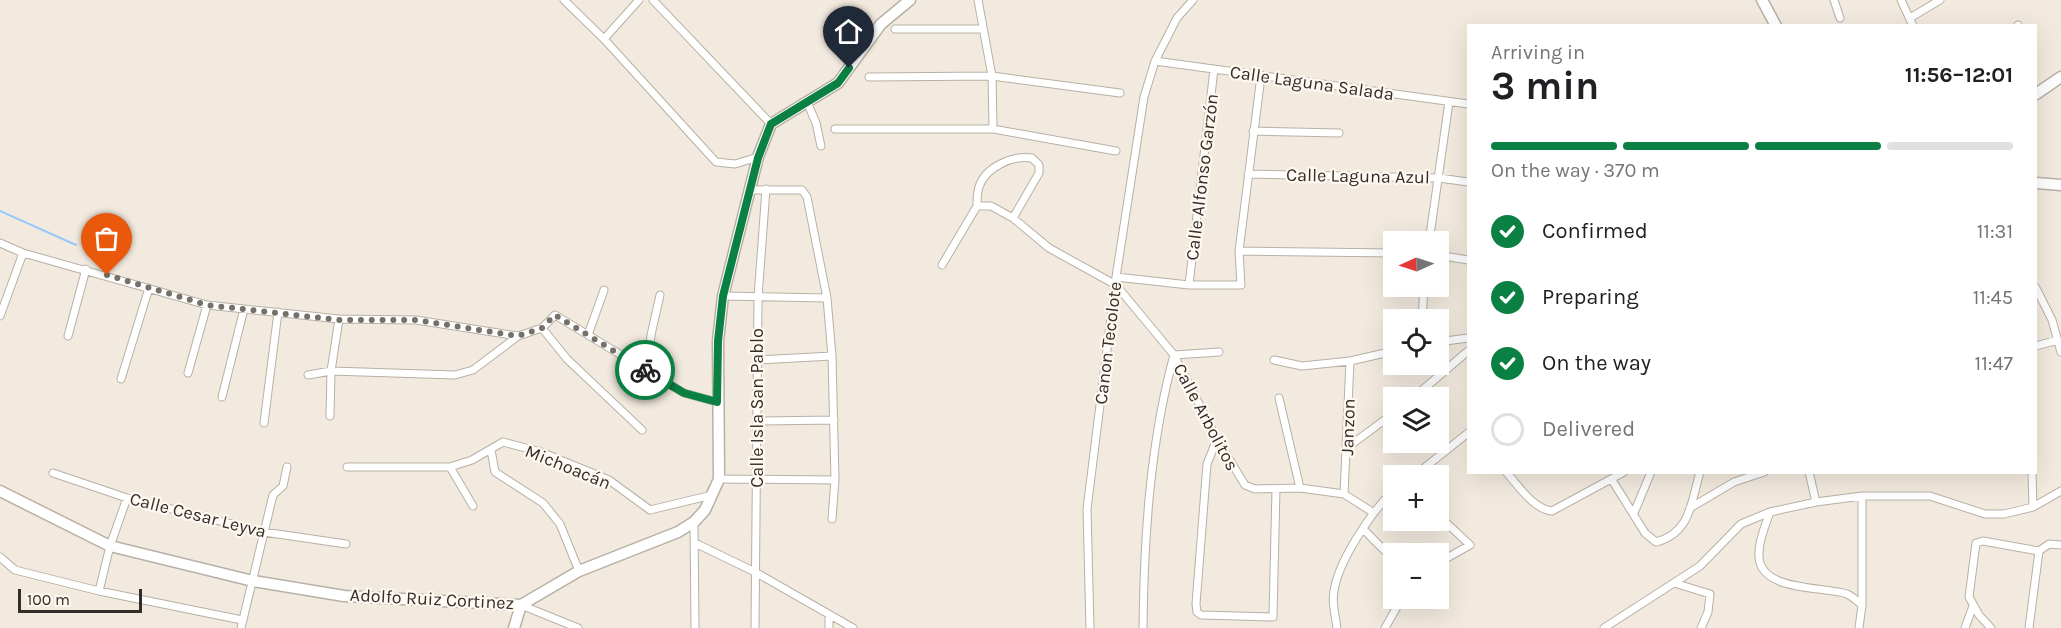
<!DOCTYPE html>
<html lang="en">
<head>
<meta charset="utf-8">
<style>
  body { margin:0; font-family:Karla,sans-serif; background:#f2f2f2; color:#202124; height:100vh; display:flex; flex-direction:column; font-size:22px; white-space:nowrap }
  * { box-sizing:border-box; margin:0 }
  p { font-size:20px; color:#757577 }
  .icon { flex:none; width:33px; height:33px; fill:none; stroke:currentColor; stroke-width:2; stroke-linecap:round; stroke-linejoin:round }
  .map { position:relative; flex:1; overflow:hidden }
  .drawer { position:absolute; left:1467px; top:24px; width:570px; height:450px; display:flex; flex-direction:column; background:#fff; border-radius:0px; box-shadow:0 6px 24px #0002 }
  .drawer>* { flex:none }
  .needle { width:39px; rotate:267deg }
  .buttons { position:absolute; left:1383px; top:231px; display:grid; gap:12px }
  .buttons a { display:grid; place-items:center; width:66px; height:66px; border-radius:0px; background:#fff; box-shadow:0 6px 24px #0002; font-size:30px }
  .scale { position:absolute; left:18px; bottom:15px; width:124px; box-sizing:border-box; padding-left:6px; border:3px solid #312e29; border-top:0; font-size:16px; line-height:21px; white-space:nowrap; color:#312e29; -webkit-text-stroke:4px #fef8f1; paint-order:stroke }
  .pin { position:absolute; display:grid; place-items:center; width:51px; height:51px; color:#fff; margin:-62px -26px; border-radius:50% 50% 50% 0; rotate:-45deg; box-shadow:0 0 6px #0007 }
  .pin .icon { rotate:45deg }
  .courier { position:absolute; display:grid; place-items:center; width:60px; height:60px; margin:-30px; border:4px solid #0b8043; border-radius:50%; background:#fff; color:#222; box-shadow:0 2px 8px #0007 }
  .overview em { font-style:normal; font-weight:700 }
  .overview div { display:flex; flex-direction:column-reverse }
  .overview { display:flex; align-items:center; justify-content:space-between; height:102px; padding:0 24px }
  h1 { font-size:39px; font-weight:700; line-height:45px }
  .bar { display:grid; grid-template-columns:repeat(4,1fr); gap:9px 6px; align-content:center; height:72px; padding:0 24px }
  .bar i { height:8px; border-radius:4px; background:#e0e0e0 }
  .bar .on { background:#0b8043 }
  .bar p { grid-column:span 4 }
  ol { padding:0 24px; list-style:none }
  li { display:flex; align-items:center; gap:18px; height:66px }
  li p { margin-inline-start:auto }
  li .icon { padding:6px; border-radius:50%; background:#0b8043; color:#fff; stroke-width:4 }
  li:last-child { color:#757577 }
  li i { width:33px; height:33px; border:3px solid #e0e0e0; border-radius:50% }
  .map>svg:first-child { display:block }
</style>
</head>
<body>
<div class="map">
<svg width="2061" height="628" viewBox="0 0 2061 628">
  <rect width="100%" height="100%" fill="#f3eadf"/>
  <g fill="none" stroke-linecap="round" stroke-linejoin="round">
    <path stroke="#98c8fc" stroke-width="2" d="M0,211L76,245"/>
    <g stroke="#b8b0a5" stroke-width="9">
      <path id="street" d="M564,0L604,39
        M639,0L604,39L716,162L735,164L758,157
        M653,0L771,124
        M978,0L992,76L993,129
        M1834,0L1840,18
        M1901,0L1913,26
        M1910,18L1940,0
        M2018,26V25
        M895,29H983
        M1155,61L1468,104
        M869,77L992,76L1120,93
        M807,102L816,123L821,146
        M835,129H993L1116,151
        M1253,131L1339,133
        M1248,174L1439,178L1468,182
        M750,190H802L807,197L827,298L832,356L835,480L832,519
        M977,206C977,200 977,193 979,187C985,167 1013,155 1032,158L1039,165V173L1013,218
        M1429,242L1449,102
        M0,243L23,253L207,305L339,319L416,320L518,336L542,328L555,315L684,393L717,402
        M1239,251L1394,253
        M1438,255L1468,260
        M942,265L977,206H991L1013,218L1049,248L1116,285L1174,355L1217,439L1245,485L1255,489L1300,488L1344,494L1374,513
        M1116,277L1189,285H1241L1239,251L1261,76
        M1189,285L1214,69
        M2036,288L2052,320L2061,352
        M723,296L827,298
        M0,316L23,253
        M1422,320L1424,286
        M542,328L567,359L642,430
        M588,335L604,290
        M68,336L86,269
        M1438,342L1468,338
        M2036,346L2058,340
        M1174,355L1219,352
        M757,360L832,356
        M1274,360L1302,366L1350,361L1394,351
        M647,371L651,335L660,295
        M188,373L207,305
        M308,375L331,371L455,375L473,370L518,336
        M121,379L149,288
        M222,397L244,309
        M1279,398L1300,488
        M1413,398L1468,351
        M330,416L331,371L339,319
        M757,421L834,420
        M264,423L278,312
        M1217,439L1207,464L1196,604L1197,612L1201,615L1273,617L1276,489
        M1348,447L1394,413
        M491,450L495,472L543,503L560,524L579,571
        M347,467H450L472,460L503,442L541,452L609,480L650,510L712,495
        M450,467L473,506
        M1506,472C1519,486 1533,509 1552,511L1624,472
        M1809,472L1816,502
        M2032,472L2033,507
        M53,473L127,498L264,532L346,544
        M1414,476L1468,433
        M719,479L835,480
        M1612,480L1645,533L1656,542C1691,533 1691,502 1700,472
        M1344,494L1350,361
        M1690,508L1734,482L1764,472
        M1770,512C1765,526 1758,543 1759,557C1761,592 1824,586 1847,594C1852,596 1857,601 1862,605
        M1634,513L1651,472
        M1438,515L1470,545L1438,563
        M694,522L695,628
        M1364,530L1394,560
        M695,543L755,572L853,628
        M0,557L15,570L99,591L242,620
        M1674,583L1710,594L1708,612L1701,628
        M99,591L110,546L127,498
        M521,605L578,628
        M241,628L273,495L283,486L287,467
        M755,628L758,297L766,189
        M829,628V615
        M1090,628L1087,509L1116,277L1144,97L1155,61L1177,18L1193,0
        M1143,628C1144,537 1150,443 1174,355
        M1337,628C1335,614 1331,600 1335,586C1341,558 1372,510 1394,491
        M1385,628L1402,598
        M1604,628L1700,566L1741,524L1770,512L1816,502L1862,496H1930L1985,514H2004L2033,507L2061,491
        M1859,628L1862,605V496
        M1965,628L1973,606
        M1991,628L1979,615L1969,597L1976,543L1983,541L2039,551
        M2029,628L2039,551L2049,544L2061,545"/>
    </g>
    <g stroke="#b8b0a5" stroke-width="13">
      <path id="secondary" d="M1762,0L1776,26
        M2036,94L2061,77
        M2036,183L2061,185
        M0,491L110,546L253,581L344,596L521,605L579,571L678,532L694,522L705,510L719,479L718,341L723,296L758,157L771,124L838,83L881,24L910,0
        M514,628L521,605"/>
    </g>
    <use href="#street" stroke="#fff" stroke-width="7"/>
    <use href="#secondary" stroke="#fff" stroke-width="10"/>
  </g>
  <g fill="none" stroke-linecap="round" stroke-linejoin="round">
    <path stroke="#757069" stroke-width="6" stroke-dasharray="0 10.8" d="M107,275L207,305L339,320H416L518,336L542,328L555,315L645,370"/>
    <path stroke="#0b8043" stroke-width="8" d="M645,370L684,393L717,402L718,341L723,296L758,158L771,124L838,83L849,68"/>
  </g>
  <g text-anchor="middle" stroke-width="4.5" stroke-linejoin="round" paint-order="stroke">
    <g font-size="18" fill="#312e29" stroke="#fef8f1">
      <text transform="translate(1312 83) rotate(8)" y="6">Calle Laguna Salada</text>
      <text transform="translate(1358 176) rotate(1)" y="6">Calle Laguna Azul</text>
      <text transform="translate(1202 177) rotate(-83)" y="6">Calle Alfonso Garzón</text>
      <text transform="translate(1108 343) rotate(-83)" y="6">Canon Tecolote</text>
      <text transform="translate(757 408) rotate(-90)" y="6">Calle Isla San Pablo</text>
      <text transform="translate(1206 417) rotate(62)" y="6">Calle Arbolitos</text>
      <text transform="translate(1348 427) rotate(-88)" y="6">Janzon</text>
      <text transform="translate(568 467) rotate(22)" y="6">Michoacán</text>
      <text transform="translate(198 515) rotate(14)" y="6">Calle Cesar Leyva</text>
      <text transform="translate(432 599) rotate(3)" y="6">Adolfo Ruiz Cortinez</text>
    </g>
  </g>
</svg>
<div class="buttons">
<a><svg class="needle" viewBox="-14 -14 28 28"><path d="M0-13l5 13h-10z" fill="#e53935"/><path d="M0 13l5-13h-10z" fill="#757577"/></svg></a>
<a><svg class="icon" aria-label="locate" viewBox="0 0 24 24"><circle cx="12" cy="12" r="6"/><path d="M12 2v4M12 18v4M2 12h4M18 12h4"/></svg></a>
<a><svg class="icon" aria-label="layers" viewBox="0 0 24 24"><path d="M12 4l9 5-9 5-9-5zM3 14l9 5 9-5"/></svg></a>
<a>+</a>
<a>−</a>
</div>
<div class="scale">100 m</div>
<div class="pin" style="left:107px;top:275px;background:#ea580c"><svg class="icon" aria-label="bag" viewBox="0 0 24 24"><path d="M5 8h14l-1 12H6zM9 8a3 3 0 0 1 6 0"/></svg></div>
<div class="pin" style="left:849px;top:68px;background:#1f2937"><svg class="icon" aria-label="home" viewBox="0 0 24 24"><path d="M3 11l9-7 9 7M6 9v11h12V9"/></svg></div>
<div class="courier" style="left:645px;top:370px"><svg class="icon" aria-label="bike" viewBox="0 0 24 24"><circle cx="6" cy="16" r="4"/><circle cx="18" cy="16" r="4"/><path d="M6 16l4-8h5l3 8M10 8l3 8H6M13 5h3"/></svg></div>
<section class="drawer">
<div class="overview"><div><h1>3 min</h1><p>Arriving in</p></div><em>11:56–12:01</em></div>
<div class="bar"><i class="on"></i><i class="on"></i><i class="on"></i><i></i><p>On the way · 370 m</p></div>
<ol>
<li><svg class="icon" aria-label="check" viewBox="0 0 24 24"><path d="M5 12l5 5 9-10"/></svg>Confirmed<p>11:31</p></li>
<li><svg class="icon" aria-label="check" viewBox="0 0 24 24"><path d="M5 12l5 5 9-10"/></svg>Preparing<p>11:45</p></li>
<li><svg class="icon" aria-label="check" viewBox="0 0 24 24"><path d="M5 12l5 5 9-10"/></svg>On the way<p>11:47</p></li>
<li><i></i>Delivered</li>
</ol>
</section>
</div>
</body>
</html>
